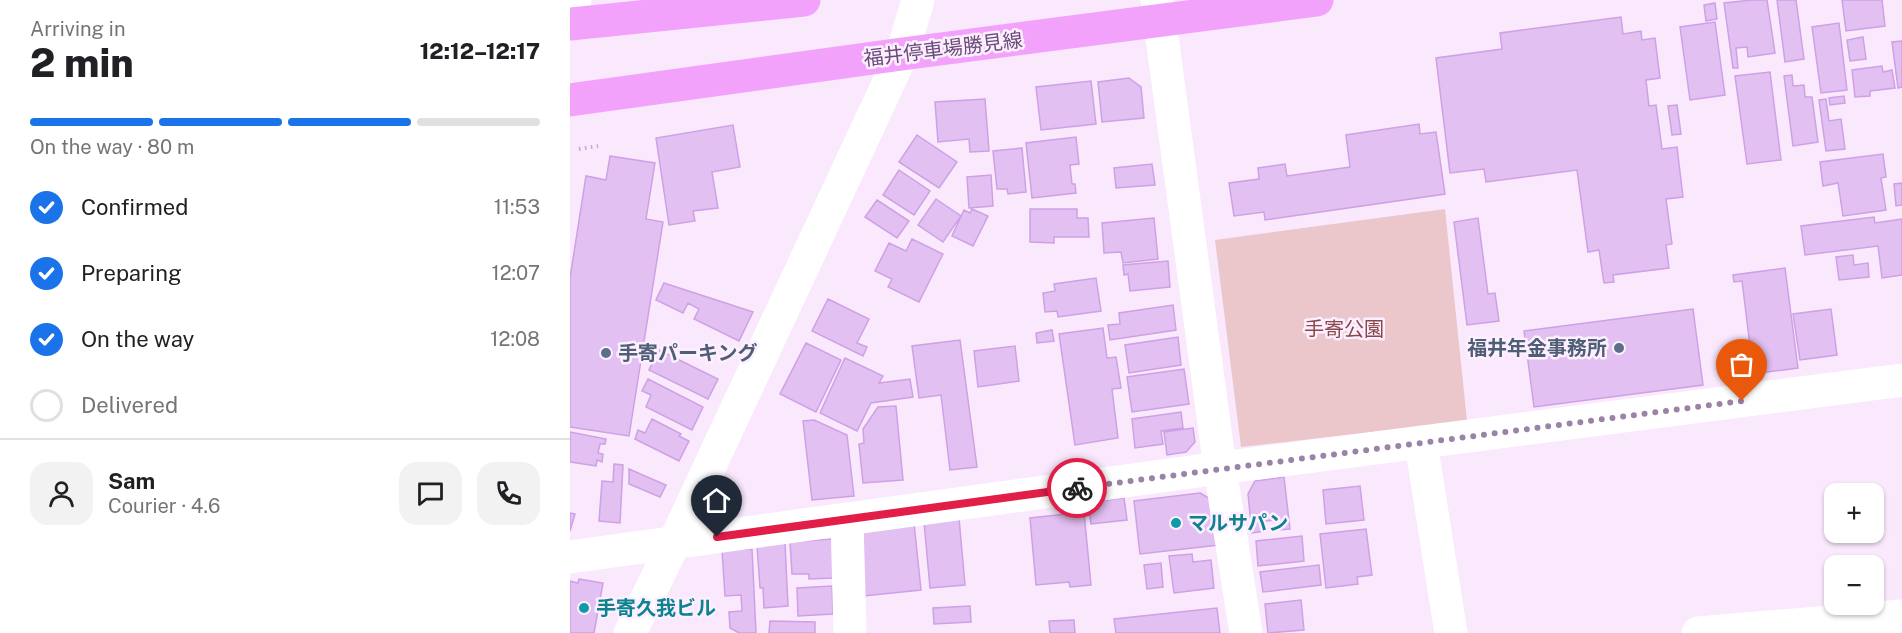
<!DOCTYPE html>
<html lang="en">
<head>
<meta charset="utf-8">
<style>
  body { margin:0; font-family:"Public Sans","Noto Sans JP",sans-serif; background:#f2f2f2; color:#202124; height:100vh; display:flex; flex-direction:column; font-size:22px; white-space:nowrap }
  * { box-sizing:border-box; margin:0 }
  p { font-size:20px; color:#757577 }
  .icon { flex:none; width:33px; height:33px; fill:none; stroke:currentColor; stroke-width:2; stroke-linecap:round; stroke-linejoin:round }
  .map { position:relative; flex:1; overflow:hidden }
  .panel { display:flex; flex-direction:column; background:#fff; width:570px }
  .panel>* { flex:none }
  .buttons { position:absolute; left:1254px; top:483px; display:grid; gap:12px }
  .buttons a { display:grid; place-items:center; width:60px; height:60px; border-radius:12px; background:#fff; box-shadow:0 2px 4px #0004; font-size:30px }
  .pin { position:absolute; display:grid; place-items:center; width:51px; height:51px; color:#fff; margin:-62px -26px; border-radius:50% 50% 50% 0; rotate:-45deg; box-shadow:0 0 6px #0007 }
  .pin .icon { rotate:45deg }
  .courier { position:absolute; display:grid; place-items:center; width:60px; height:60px; margin:-30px; border:4px solid #e11d48; border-radius:50%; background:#fff; color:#222; box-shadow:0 2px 8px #0007 }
  .summary em { font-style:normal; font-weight:800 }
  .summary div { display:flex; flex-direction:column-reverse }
  .summary { display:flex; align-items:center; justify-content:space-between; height:102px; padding:0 30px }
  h1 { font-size:39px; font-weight:800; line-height:45px }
  .bar { display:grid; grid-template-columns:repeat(4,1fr); gap:9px 6px; align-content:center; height:72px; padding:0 30px }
  .bar i { height:8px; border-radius:4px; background:#e0e0e0 }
  .bar .selected { background:#1a73e8 }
  .bar p { grid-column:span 4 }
  .line { display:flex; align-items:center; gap:15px; padding:0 30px; border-top:2px solid #e0e0e0 }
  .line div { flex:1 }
  .round { display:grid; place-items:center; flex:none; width:63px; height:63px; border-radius:18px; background:#f2f2f2 }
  ol { padding:0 30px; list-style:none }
  li { display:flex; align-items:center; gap:18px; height:66px }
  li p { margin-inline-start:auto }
  li .icon { padding:6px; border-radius:50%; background:#1a73e8; color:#fff; stroke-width:4 }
  li:last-child { color:#757577 }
  li i { width:33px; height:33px; border:3px solid #e0e0e0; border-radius:50% }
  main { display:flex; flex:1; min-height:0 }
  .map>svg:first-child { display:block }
</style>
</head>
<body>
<main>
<section class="panel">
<div class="summary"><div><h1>2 min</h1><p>Arriving in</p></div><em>12:12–12:17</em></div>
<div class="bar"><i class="selected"></i><i class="selected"></i><i class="selected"></i><i></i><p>On the way · 80 m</p></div>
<ol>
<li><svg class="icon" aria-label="check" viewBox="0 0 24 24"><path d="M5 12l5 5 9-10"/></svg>Confirmed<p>11:53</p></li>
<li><svg class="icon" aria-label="check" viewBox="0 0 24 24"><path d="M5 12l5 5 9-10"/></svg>Preparing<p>12:07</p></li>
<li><svg class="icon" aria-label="check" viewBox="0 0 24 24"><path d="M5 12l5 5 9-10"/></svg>On the way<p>12:08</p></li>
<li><i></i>Delivered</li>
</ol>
<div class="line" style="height:108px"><a class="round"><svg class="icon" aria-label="person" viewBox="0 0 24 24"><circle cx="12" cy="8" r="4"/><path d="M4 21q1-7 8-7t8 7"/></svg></a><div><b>Sam</b><p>Courier · 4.6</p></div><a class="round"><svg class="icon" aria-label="chat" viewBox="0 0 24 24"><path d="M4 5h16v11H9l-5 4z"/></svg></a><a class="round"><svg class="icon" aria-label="phone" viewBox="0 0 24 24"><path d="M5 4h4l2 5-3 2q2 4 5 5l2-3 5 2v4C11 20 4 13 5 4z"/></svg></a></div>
</section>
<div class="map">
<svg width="1332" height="633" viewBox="0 0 1332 633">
  <rect width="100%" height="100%" fill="#fae9fd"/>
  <path fill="#ebc6cb" d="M875,209L897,421L671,447L645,240Z"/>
  <path fill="#e2c0f2" stroke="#cea0e5" stroke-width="1.5" d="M1182,0H1197L1205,53L1178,57L1177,47L1166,48L1168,68H1163L1154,3Z
    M1207,0H1226L1234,59L1215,62Z
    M1272,0H1312L1315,26L1276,31Z
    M1145,3L1147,19L1136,21L1134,5Z
    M1051,17L1053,34L1071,31L1072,40L1085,38L1090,78L1076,80L1079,106L1086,105L1092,149L1107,147L1113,197L1096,199L1102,244L1096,245L1099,268L1043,275L1044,282L1034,283L1029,250L1018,252L1007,170L916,182L914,169L880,173L866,58L932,49L930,33Z
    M1145,22L1155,95L1120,100L1110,27Z
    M1269,23L1277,90L1251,93L1242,27Z
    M1293,37L1296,59L1280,61L1277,40Z
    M1332,41V87L1328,88L1322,42Z
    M1312,66L1313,72L1322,70L1325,88L1300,91V96L1285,97L1282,70Z
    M1200,72L1211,160L1177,164L1165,76Z
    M1222,75L1223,86L1234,85L1235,97H1242L1248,142L1223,146L1214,76Z
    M559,78L571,87L574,118L532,122L528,82Z
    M521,81L526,124L471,130L466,87Z
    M1274,96L1275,103L1260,105L1259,98Z
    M415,99L419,151L400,152L399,139L368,142L365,102Z
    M1256,99L1259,121L1271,119L1275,149L1256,151L1249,100Z
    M1107,105L1111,134L1102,135L1098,106Z
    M849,124L850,134L866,132L875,194L695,220L694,212L664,216L659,183L689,179L688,168L715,164L717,176L780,167L776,135Z
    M163,125L170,167L142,172L148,208L123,211L125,221L99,225L86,138Z
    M347,135L387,162L369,188L329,162Z
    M506,137L509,164L500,165L502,184H505L506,193L462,198L456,143Z
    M452,148L456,192L438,194L437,189H427L423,151Z
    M1313,154L1316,177L1311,178L1316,210L1273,216L1268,183L1253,186L1250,162Z
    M40,156L85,163L76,219L93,222L59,436L0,427V278L16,176L36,180Z
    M582,164L585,185L546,188L544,168Z
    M329,170L360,191L344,215L313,195Z
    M421,175L423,206L399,208L397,177Z
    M1332,183V205L1326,206L1324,184Z
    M366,199L391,216L373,242L348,225Z
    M307,200L339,221L327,238L295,217Z
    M402,209L418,216L403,246L382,236L394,210L400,213Z
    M460,209H507V218H518L519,237H484V243L460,242Z
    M1304,217L1305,223L1332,219V275L1312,278L1308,246L1235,255L1231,226Z
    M584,218L588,259L553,263L551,252L534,253L532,223Z
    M908,218L918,294L925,293L929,321L897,325L884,222Z
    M342,239L373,254L349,302L318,287L322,279L305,271L319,243L336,251Z
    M1283,255L1284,265L1298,263L1299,277L1269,280L1266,257Z
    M598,261L600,287L560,291L558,274L554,275L553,265Z
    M1215,268L1228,368L1190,373L1188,361L1182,362L1172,281L1164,282L1163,275Z
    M526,278L531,311L488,317L487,311L475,312L473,293L485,291L484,284Z
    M94,283L183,312L169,341L124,319L129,309L118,303L113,313L86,300Z
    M258,299L299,319L287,343L297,347L293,356L242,331Z
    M603,305L606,330L540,340L538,325L550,324L549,313Z
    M1123,309L1133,385L964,407L954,331Z
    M1261,309L1267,355L1230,360L1223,314Z
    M533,328L537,358L546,357L551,388L542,389L548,438L505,445L489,334Z
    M482,330L484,341L467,343L466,333Z
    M608,337L611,365L559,373L555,345Z
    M390,340L407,467L380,470L371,395L349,398L342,346Z
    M236,343L271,360L246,412L210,394Z
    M445,346L449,381L408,387L404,351Z
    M89,350L148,379L138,399L79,370Z
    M275,358L313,376L309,383L340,379L343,397L301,403L287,431L250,413Z
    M614,369L619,404L562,412L557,377Z
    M78,379L133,407L122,430L76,407L81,395L72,391Z
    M326,406L333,480L293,483L289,444L294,443L293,429L308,407Z
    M611,412L613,428L591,431L593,444L565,448L562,419Z
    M82,419L111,434L109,436L119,441L109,461L65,439L68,430L75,433Z
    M244,420L277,435L284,496L242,500L233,421Z
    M623,428L625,442L616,452L597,455L594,432Z
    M0,432L36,439L35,444H30L28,453L33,454L32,462L27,460L26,466L0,462Z
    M44,464L53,465L50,523L29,521L32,481L43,482Z
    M59,469L96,485L90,497L59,484Z
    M714,477L720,529L708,530L707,520L695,521L696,531L682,533L678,494L685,481Z
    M790,486L794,520L756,524L753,490Z
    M630,493L644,501L649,545L570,554L564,501Z
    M554,498L557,520L521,524L518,502Z
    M514,512L521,585L500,587L499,582L466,585L460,518Z
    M0,513L5,514L0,531Z
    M389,518L395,585L360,588L354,522Z
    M344,523L351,590L294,596L288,529Z
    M796,529L802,575L787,577L788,584L756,588L750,534Z
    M732,536L734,561L688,566L686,541Z
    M262,539L264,578L239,579V574H222L220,542Z
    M215,543L218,606L194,608L193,588H190L187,545Z
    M182,549L186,633H169L160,628L159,612L172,611L171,595L155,596L152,550Z
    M622,554L623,562L641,560L644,588L604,593L599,556Z
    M591,563L593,587L577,589L574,565Z
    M749,565L751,585L693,592L690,572Z
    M9,579L33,583L24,633H0V581L8,583Z
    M262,586L263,614L228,616L227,588Z
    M731,600L734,630L698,633L695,604Z
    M400,606L401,622L364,624L363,608Z
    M647,608L650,633H546L544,619Z
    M504,620L505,633H480L479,621Z
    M200,621L245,622V633H199Z"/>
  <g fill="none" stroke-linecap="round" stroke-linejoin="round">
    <path stroke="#c6a2d8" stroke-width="4" stroke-dasharray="1.5 4.5" stroke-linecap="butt" d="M9,149L28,146"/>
    <path stroke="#fff" stroke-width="33" d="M587,0L650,468L676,633
      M0,19L5,0
      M851,443L881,633
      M277,520L280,633
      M0,557L650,468L1332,380
      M60,633L104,543L332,54L348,0
      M1128,633L1332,616"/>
    <path stroke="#f3a2fb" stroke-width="33" d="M0,24L234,0
      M0,100L332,54L747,0"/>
  </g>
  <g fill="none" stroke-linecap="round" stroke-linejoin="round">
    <path stroke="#9b83a7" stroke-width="6" stroke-dasharray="0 10.8" d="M507,488L1172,401"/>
    <path stroke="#e11d48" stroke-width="8" d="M147,537L507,488"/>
  </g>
  <g fill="#5c6f8a" stroke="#fdefff" stroke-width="2">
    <circle cx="1049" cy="348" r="6"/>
    <circle cx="36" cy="353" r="6"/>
  </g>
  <g fill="#0f9aa8" stroke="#fdefff" stroke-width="2">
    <circle cx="606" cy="523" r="6"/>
    <circle cx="14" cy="608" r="6"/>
  </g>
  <g text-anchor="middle" stroke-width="5" stroke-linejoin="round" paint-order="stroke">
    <g font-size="20" fill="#684c78" stroke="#fdefff">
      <text transform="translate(373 49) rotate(-7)" y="7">福井停車場勝見線</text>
    </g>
    <g font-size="20" fill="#89494a" stroke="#fdefff">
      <text x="774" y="336">手寄公園</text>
    </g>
    <g font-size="20" font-weight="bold" fill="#4e5e75" stroke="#fdefff" text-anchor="end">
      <text x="1037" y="355">福井年金事務所</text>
      <text x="48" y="360" text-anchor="start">手寄パーキング</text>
    </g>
    <g font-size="20" font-weight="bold" fill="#0d838f" stroke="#fdefff" text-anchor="start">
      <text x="618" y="530">マルサパン</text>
      <text x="26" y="615">手寄久我ビル</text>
    </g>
  </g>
</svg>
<div class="buttons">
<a>+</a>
<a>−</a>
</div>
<div class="pin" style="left:1172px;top:401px;background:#ea580c"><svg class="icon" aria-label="bag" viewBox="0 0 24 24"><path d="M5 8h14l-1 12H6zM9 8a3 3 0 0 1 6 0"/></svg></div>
<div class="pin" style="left:147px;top:537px;background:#1f2937"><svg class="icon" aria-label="home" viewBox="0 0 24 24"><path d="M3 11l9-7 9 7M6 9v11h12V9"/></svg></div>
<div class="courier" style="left:507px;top:488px"><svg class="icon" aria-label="bike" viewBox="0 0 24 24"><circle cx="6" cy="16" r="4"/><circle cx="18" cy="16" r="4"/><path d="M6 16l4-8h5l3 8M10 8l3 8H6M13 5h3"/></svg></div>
</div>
</main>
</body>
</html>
